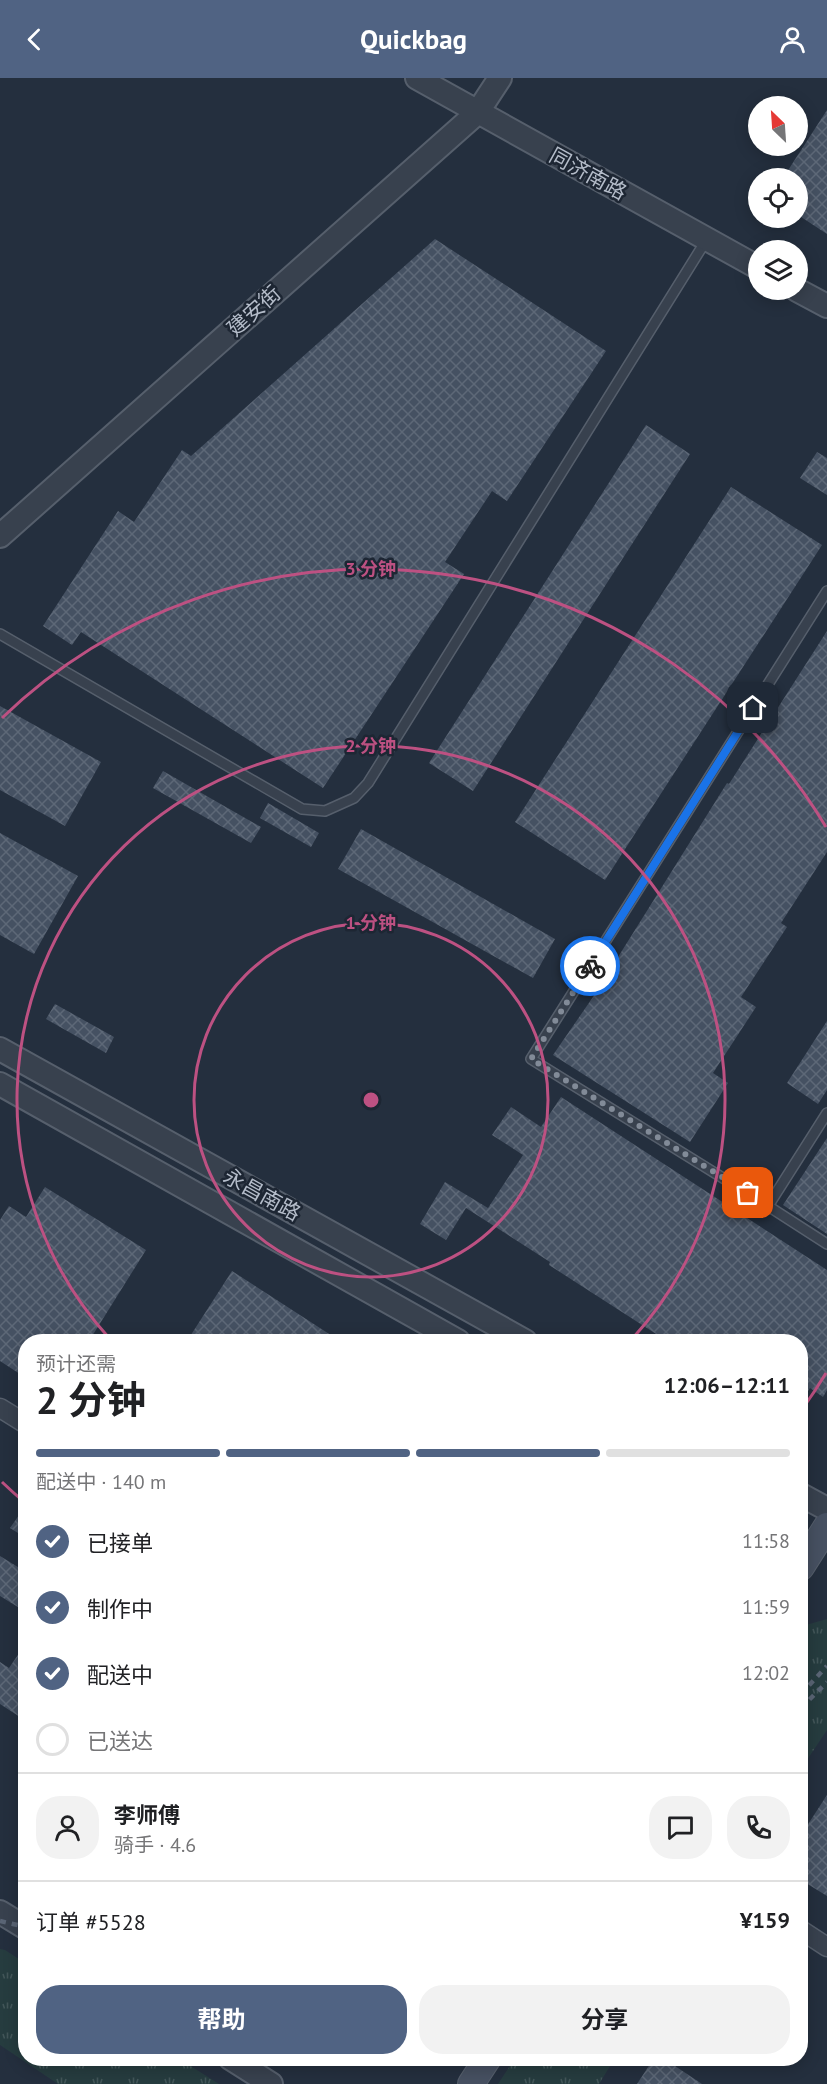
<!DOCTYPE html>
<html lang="zh">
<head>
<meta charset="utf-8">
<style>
  body { margin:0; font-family:"PT Sans","Noto Sans SC",sans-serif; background:#f2f2f2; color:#202124; height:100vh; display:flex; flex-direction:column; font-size:22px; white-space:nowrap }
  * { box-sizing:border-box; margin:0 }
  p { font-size:20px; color:#757577 }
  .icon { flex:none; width:33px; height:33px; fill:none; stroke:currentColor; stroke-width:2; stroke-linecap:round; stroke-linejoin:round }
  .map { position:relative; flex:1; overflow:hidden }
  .side { position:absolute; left:18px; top:1256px; width:790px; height:732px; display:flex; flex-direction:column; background:#fff; border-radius:24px; box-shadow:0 3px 15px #0003 }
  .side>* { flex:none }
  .needle { width:39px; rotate:335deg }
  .tools { position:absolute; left:748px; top:18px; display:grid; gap:12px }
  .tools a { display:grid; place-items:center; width:60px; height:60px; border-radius:50%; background:#fff; box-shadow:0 3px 15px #0003; font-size:30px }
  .pin { position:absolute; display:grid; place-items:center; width:51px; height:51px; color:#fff; margin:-26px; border-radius:12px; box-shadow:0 3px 9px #0006 }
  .courier { position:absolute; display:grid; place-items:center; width:60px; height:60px; margin:-30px; border:4px solid #1a73e8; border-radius:50%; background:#fff; color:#222; box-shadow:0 2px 8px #0007 }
  .head em { font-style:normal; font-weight:700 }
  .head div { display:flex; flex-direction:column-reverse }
  .head { display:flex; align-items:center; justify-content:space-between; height:102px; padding:0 18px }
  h1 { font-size:39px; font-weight:700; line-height:45px }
  .bar { display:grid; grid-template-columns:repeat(4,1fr); gap:9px 6px; align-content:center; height:72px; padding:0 18px }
  .bar i { height:8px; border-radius:4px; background:#e0e0e0 }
  .bar .on { background:#506383 }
  .bar p { grid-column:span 4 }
  .line { display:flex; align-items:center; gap:15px; padding:0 18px; border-top:2px solid #e0e0e0 }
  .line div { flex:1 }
  .round { display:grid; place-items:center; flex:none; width:63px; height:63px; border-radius:24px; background:#f2f2f2 }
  ol { padding:0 18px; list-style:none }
  li { display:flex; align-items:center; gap:18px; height:66px }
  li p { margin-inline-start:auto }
  li .icon { padding:6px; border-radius:50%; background:#506383; color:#fff; stroke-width:4 }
  li:last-child { color:#757577 }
  li i { width:33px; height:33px; border:3px solid #e0e0e0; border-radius:50% }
  .cta { display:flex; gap:12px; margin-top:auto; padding:12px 18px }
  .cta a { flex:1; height:69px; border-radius:24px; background:#506383; color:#fff; font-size:24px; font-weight:700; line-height:69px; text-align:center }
  .cta a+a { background:#f2f2f2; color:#202124 }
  header { display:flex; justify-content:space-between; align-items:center; height:78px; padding:0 18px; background:#506383; color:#fff; font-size:27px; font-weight:700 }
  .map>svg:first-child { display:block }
</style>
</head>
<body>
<header><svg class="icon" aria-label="back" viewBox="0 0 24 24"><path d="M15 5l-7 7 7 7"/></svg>Quickbag<svg class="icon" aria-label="person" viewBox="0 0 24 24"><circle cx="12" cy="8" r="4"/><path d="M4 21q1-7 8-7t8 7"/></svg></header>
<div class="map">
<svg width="827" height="2006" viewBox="0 0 827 2006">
  <defs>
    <pattern id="park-tufts" width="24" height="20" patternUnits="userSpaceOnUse" patternTransform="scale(1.5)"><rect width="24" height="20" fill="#263c3f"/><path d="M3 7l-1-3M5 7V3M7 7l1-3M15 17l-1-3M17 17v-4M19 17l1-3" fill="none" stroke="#435659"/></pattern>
    <pattern id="building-cross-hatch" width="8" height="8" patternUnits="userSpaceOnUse" patternTransform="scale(1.5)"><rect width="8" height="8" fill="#455162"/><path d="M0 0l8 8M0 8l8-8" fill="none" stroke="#5d6877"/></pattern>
  </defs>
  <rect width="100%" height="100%" fill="#242f3e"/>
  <path fill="url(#park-tufts)" d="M827,1541V1652L801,1691V1554L806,1547Z
    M0,1871L5,1872L25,1885L26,1980H178L219,2006H58L0,1967Z
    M515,1980H615L599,2006H498Z"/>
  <path fill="url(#building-cross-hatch)" d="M827,32V156L798,137V100H783Z
    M435,161L606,273L507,423L492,413L445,484L464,496L323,710L81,554L72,567L43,548L118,433L134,444L182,372L191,378Z
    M646,347L690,376L473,713L429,685Z
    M817,374L827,380V417L800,400Z
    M731,409L822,467L605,802L515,744Z
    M827,553V774L781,845L787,849L741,919L756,929L713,995L728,1005L690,1064L553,977L593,919L727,705L729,706Z
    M0,628L101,684L65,748L0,712Z
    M163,693L261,749L251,765L153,710Z
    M268,725L319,755L311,769L260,740Z
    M361,751L555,861L533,900L338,791Z
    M0,755L78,798L34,876L0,857Z
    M55,926L114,959L106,975L46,941Z
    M827,943V1012L818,1026L787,1005Z
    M561,1019L827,1192V1312L823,1319L810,1310L801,1324V1263H667L549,1187L550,1184L466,1130L446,1162L420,1146L445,1104L488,1130L523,1077L492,1057L511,1029L541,1049Z
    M827,1060V1156L783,1127Z
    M45,1109L146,1172L89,1263H26V1300L0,1283V1142L9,1128L26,1139Z
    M232,1193L340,1263H187Z
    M26,1427V1460L10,1450Z
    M0,1478L26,1494V1534L0,1518Z
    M26,1565V1643L0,1626V1584L9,1590Z
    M827,1717V1818L801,1802V1757Z
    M654,1980H663L702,2006H637Z"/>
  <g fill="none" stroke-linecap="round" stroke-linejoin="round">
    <g stroke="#565f6c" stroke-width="12">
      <path id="service" d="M0,556L302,731L325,733L354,720L368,705L707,161
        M827,1035L768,1128L827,1166
        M768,1128L531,981L827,513"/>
    </g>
    <g stroke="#565f6c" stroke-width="21">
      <path id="minor" d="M0,1330L26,1346
        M801,1852L827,1869"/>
    </g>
    <g stroke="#565f6c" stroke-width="26">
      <path id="tertiary" d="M417,0L759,190
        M797,212L827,228
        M0,458L477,35L500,0
        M0,971L525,1263
        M0,1006L458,1263
        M801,1417L827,1431
        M0,1834L26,1850
        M230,1980L271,2006"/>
    </g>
    <g stroke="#565f6c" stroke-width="28">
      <path id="secondary" d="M801,1489L827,1448
        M471,2006L488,1980"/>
    </g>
    <use href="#service" stroke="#38414e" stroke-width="9"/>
    <use href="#minor" stroke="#38414e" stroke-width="18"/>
    <use href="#tertiary" stroke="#38414e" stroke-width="22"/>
    <use href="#secondary" stroke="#465061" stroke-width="26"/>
    <path stroke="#5a6575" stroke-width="4.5" stroke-dasharray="6 6" stroke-linecap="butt" d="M801,1616L827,1588
      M801,1630L827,1604
      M0,1843L26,1849"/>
  </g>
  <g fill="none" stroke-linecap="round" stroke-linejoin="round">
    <path stroke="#828b98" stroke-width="6" stroke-dasharray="0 10.8" d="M590,888L531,981L748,1115"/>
    <path stroke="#1a73e8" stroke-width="8" d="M590,888L753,630"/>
  </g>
  <g fill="none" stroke="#bd5182" stroke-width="3">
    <circle cx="371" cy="1022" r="177"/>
    <path d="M110 1261A354 354 0 1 1 632 1261"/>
    <path d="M826 1295A531 531 0 0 1 803 1330M23 1423A531 531 0 0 1 2 1404M2 640A531 531 0 0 1 826 749"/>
  </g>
  <g text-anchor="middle" stroke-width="5" stroke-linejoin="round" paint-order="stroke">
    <g font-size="21" fill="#b4bcc9" stroke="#1d2633">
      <text transform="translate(588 96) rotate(29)" y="7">同济南路</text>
      <text transform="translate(254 233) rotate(-42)" y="7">建安街</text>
      <text transform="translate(262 1117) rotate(29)" y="7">永昌南路</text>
    </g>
  </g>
  <circle cx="371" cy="1022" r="9" fill="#bd5182" stroke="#1d2633" stroke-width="3"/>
  <g font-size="18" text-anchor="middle" font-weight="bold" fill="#bd5182" stroke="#1d2633" stroke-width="5" stroke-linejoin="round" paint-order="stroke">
    <text x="371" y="497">3 分钟</text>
    <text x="371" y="674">2 分钟</text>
    <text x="371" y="851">1 分钟</text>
  </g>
</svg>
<div class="tools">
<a><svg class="needle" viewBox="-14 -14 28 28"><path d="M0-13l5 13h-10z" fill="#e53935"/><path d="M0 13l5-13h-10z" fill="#757577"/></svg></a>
<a><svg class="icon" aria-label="locate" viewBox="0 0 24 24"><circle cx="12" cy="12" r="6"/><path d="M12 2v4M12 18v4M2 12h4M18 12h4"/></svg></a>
<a><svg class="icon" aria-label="layers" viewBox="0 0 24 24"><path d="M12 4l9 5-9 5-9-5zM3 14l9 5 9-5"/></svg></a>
</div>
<div class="pin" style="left:748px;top:1115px;background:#ea580c"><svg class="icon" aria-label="bag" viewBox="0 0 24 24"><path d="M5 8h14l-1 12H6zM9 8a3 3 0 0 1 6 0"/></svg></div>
<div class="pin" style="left:753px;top:630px;background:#1f2937"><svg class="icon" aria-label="home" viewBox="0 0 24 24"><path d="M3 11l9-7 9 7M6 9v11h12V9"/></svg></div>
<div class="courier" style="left:590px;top:888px"><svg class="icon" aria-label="bike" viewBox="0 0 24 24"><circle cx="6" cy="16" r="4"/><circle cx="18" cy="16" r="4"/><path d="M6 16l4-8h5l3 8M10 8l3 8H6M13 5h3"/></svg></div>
<section class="side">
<div class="head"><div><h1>2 分钟</h1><p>预计还需</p></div><em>12:06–12:11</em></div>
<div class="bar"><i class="on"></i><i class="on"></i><i class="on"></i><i></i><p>配送中 · 140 m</p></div>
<ol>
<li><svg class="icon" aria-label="check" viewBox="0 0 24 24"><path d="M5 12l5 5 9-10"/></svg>已接单<p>11:58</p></li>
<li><svg class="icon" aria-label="check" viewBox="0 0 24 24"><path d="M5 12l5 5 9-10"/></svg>制作中<p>11:59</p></li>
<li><svg class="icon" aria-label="check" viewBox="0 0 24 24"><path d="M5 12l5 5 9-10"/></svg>配送中<p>12:02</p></li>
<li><i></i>已送达</li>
</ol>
<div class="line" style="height:108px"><a class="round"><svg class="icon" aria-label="person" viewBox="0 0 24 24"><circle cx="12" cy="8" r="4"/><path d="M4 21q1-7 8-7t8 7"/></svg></a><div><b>李师傅</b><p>骑手 · 4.6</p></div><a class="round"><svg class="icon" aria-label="chat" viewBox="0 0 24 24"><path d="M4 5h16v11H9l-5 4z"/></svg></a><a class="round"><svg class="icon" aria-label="phone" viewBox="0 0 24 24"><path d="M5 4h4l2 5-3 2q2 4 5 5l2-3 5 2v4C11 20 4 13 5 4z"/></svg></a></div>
<div class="line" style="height:78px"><div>订单 #5528</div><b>¥159</b></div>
<div class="cta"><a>帮助</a><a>分享</a></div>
</section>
</div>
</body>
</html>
